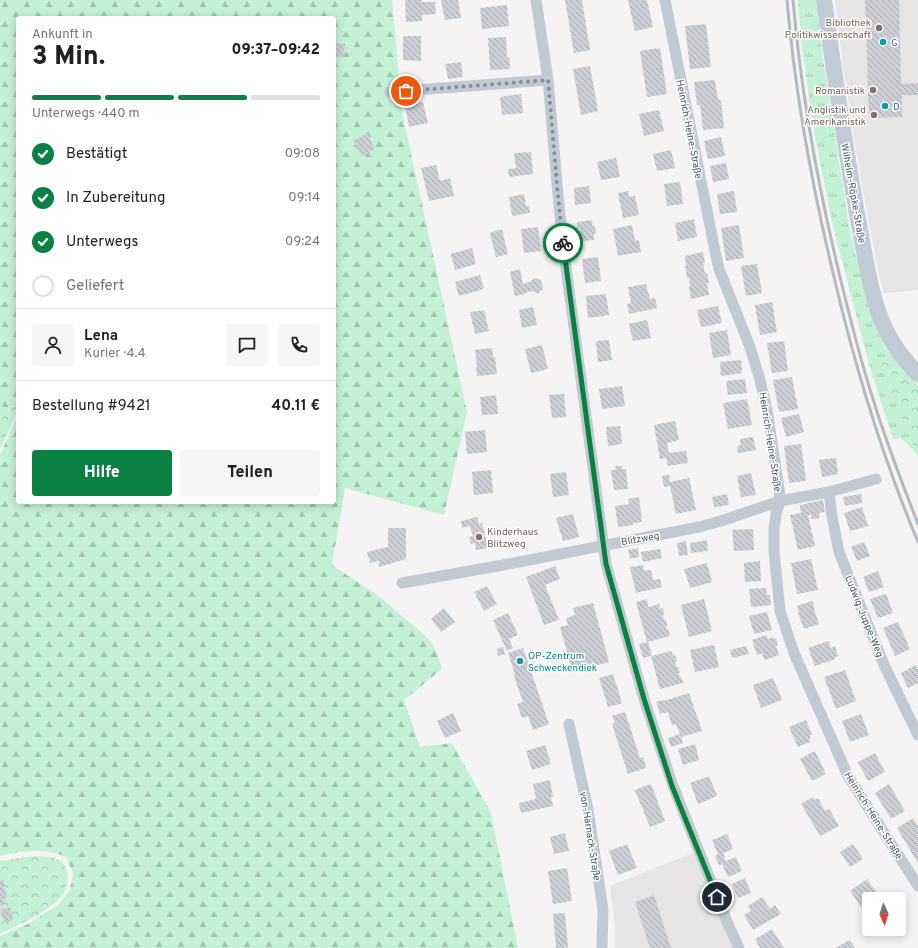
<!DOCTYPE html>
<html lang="de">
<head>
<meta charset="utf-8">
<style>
  body { margin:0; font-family:Overpass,sans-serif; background:#f6f6f6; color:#202124; height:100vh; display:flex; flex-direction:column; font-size:15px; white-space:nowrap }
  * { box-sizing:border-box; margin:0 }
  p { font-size:13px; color:#757577 }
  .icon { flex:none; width:22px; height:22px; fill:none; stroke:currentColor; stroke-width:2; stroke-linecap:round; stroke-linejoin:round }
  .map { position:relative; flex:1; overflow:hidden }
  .side { position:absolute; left:16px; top:16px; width:320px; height:488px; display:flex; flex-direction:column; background:#fff; border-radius:4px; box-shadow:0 2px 10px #0003 }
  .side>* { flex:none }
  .needle { width:26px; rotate:177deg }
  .tools { position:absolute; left:862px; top:892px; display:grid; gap:8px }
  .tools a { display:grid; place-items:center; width:44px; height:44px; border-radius:4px; background:#fff; box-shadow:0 2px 10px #0003; font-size:20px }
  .pin { position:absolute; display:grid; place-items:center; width:34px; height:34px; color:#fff; margin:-17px; border:2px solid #fff; border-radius:50%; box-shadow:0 1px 4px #0007 }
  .courier { position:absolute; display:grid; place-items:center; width:40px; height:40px; margin:-20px; border:3px solid #0b8043; border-radius:50%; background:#fff; color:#222; box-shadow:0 1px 5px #0007 }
  .overview em { font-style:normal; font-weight:800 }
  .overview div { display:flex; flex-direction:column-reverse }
  .overview { display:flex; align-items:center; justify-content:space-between; height:68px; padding:0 16px }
  h1 { font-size:26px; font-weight:800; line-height:30px }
  .bar { display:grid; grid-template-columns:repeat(4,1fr); gap:6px 4px; align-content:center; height:48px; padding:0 16px }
  .bar i { height:5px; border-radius:3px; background:#e0e0e0 }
  .bar .selected { background:#0b8043 }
  .bar p { grid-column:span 4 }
  .line { display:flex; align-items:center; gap:10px; padding:0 16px; border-top:1px solid #e0e0e0 }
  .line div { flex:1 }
  .round { display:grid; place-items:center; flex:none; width:42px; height:42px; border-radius:4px; background:#f6f6f6 }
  ol { padding:0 16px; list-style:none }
  li { display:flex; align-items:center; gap:12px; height:44px }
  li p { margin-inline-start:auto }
  li .icon { padding:4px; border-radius:50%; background:#0b8043; color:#fff; stroke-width:4 }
  li:last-child { color:#757577 }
  li i { width:22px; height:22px; border:2px solid #e0e0e0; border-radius:50% }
  .cta { display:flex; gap:8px; margin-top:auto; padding:8px 16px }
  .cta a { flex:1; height:46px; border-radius:4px; background:#0b8043; color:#fff; font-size:16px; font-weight:800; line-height:46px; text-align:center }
  .cta a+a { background:#f6f6f6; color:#202124 }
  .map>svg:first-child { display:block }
</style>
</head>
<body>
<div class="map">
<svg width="918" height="948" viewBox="0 0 918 948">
  <defs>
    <pattern id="grass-tufts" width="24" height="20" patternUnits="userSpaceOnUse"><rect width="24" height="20" fill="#c3f1d5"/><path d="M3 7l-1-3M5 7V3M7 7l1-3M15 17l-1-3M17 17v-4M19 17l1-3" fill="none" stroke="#a0c6b0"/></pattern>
    <pattern id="forest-firs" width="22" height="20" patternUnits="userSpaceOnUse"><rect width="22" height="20" fill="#c3f1d5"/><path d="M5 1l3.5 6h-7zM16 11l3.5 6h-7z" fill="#a0c6b0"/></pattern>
    <pattern id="park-crowns" width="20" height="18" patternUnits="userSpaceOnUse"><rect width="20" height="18" fill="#c3f1d5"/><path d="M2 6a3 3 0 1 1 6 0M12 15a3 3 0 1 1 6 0" fill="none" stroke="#a0c6b0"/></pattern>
    <pattern id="building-back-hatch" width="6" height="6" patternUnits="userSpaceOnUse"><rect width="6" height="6" fill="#cdcfd5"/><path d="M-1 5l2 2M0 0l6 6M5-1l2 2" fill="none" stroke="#a8abb0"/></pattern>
  </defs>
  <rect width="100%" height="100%" fill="#f5f3f3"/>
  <path fill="#e6e4e5" d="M835,0H918V290L884,293L877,267L858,163L843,68Z
    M693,853L735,948H615V925L610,886Z"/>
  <path fill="url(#grass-tufts)" d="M798,0H816L821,45L849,226L864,290L888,355L918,455L901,438L893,439L868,361L833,226L816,142L802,49Z"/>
  <path fill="url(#forest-firs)" d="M0,0H392L402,112L467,412L444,515L345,488L332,565L380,597L429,639L436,651L442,669L404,700L420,747L452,743L491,813L518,948H0V936L28,924L58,905L70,890L73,874L66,857C62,855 58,854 54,853C38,849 16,852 0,856V455L17,417L18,413V502H334V18H18V408L14,406L0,408Z"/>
  <path fill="url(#park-crowns)" d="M887,348L914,378L918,386V458L881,365Z
    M14,406L17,408L15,417L0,449V408Z
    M33,856C44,856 62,856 66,869C67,873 68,879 67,884C65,906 18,925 0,934V861Z"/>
  <path fill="url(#building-back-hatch)" d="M405,0H421V2H435L436,14L422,15V21L406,22Z
    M441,0H458L461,18L445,20Z
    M565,0H582L590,50L574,53Z
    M628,0H647L653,27L635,31Z
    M865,0H899L901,84L918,83V95H902V117L869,118Z
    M507,5L509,26L482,29L480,8Z
    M706,24L711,67L690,69L685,26Z
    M403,36H421V61L403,60Z
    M506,37L507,58L509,57L510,69L490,70L488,38Z
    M337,43L345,44L343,57L334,56Z
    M660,48L667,94L647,97L640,51Z
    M461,62L463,77L448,79L445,64Z
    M590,66L598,111L581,115L573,69Z
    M715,80L718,100H721L724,128L703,130L700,105H697L694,82Z
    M521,94L523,113L502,115L500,97Z
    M423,102L428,123L409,127L405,106Z
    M659,110L664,131L644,136L639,114Z
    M367,133L375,149L362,156L353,141Z
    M721,137L725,156L708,159L704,141Z
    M671,150L675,168L657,171L653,154Z
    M531,152L533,174L509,177L508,169L516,168L514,153Z
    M616,158L620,177L601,180L597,162Z
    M726,163L729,179L713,182L710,166Z
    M436,165L440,181L450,178L454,196L429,201L421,168Z
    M680,182L683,204L667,206L664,184Z
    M589,186L591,203L575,205L574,188Z
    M628,191L629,197L635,196L639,215L623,218L618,193Z
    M734,191L737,212L720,214L717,194Z
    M524,194L526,206H529L530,213L512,216L509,197Z
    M694,219L697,237L678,241L675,223Z
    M592,220L593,227L595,226L596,233L594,234V240L581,241L580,228L577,229V222Z
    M632,225L635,241L639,240L641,252L618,256L613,229Z
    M739,225L744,258L726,261L721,228Z
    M538,227L541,251L524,253L521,229Z
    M502,229L508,254L496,257L490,233Z
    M472,248L476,264L455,270L451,254Z
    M703,252L705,263H703L705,274L707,273L709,283H707L709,295L691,299L689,287L690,286L689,278H687L685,266H686L685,256Z
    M598,257L601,281L585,283L582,259Z
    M757,264L762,293L746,296L741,266Z
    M520,269L523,284L530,282L534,278L541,280L543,289L538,294L532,291L525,293V294L515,296L510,272Z
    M480,275L484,289L459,296L455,282Z
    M646,284L650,299L655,298L657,308L629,314L627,304L631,303L628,287Z
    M606,294L609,315L588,318L586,296Z
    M772,302L777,332L760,335L755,305Z
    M718,306L722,323L701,327L697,310Z
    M533,307L537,325L522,328L519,310Z
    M484,310L489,331L475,334L470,312Z
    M647,320L651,338L633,341L629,324Z
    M727,330L731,355L713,358L709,333Z
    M609,340L612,360L598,362L596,341Z
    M784,341L788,371L772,373L767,343Z
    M542,345L548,369L531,373L525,349Z
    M492,348L493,357H495L497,374L477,376L476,367H477L475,350Z
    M741,360L742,373L721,376L720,362Z
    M792,377L798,409L779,412L773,380Z
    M745,379L747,393L728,395L726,381Z
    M622,386L625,406L602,409L599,389Z
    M564,394L566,417L552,418L549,395Z
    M496,395L498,414L482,415L480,397Z
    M747,399L752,425L728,429L723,403Z
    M799,414L804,432L786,437L781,418Z
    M675,421L679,440L667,443L669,453L686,451L688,463L668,466L666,458L660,459L654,425Z
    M620,426L622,444L608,446L606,427Z
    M485,430L487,452L467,454L465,432Z
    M753,437L756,450L738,453L737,447H739L738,445H741L740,439Z
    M801,444L806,481L789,483L784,446Z
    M836,458L838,474L822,477L819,460Z
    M615,466H622V469H626L628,489L614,490L611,470H616Z
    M491,470L493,493L474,495L472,472Z
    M566,472L569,495L553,497L550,474Z
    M751,473L756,495L741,497L737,476Z
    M669,475L670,482L689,478L696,510L676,514L670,486L664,487L662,476Z
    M727,494L729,505L714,507L712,497Z
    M861,494L862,503L845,506L843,497Z
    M639,497L642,522L633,523V525L618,527L615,506L629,504L628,499Z
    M823,500L825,512L819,513L820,518L812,519L811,515H808L815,546L798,550L790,515L801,513L800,505Z
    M862,507L868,526L850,531L844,513Z
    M573,514L579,537L563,541L556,518Z
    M477,517L479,524L482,523L488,548L476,550L475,543L471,544L469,537L473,536L470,526L462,528L461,521Z
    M388,528H406V559L379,567V561L370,563L367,552L388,547Z
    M753,529L754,550L734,551L732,530Z
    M707,540L708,551L691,553L690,543Z
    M686,541L688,555L679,556L677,543Z
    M864,542L870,556L857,561L851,547Z
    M638,548L639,557L630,559L628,550Z
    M660,549L662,558L643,562L641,552Z
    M811,559L818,590L797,594L791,563Z
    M760,561L761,581L745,582L744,563Z
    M707,563L712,582L690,588L684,569Z
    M643,565L644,571L651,570L653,580L660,579L662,587L636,593L630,567Z
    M555,566L560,579L545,585L559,620L544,625L526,577Z
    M878,571L884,587L869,592L863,577Z
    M487,586L497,604L484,611L474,592Z
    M766,588L767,595H770L771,605L751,607L749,589Z
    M886,594L893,613L878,618L870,599Z
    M647,599L648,607L659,604L660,609L663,608L664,615H663L664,620H666L667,626L666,627V630L668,629L670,636L647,642L636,602Z
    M704,599L712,631L689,637L681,605Z
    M812,601L815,609H814L819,624L804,629L798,613H799L797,606Z
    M593,603L609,662L579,670L578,669L572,670L560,627L568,625L566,618L575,615L573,608Z
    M444,608L455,622L441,632L431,619Z
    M767,612L772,630L754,634L749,616Z
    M508,613L518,635L509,639L513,648L507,651L493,620Z
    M898,622L910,649L895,656L883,628Z
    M766,635L768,639L774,637V639L776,638L778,645L776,646L779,655L765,660L762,653L757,655L752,640Z
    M828,641L831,648L835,646L838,656L835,657V659L815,666L808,648Z
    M648,642L652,656L671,651L673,656L675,655L677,662H675L676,667H678L680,673H678L680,677L681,676L683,683L660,689L651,656L643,658L639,644Z
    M714,645L719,667L695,672L690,650Z
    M746,646L749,654L732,658L730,650Z
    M503,647L505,654L498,656L497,649Z
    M523,648L549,724L533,730L528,716L522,718L517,704L523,702L516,682L514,674H515L508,653Z
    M916,665L918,669V683L908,688L901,673Z
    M845,670L856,701L836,709L824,677Z
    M613,674L622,703L608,707L599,678Z
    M773,678L782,700L761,708L753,685Z
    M689,693L702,731L681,737L683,743L671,747L668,738L680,734L676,724L672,725L668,712L660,714L656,702L664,700V701Z
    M625,712L640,758L643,757L646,768L628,774L612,724L615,723L612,716Z
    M453,713L461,731L445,738L437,721Z
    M861,714L869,735L850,742L842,721Z
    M806,720L812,735H810L811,738L809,739L810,742L798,747L789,727Z
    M695,744L699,760L683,765L678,749Z
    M545,745L551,764L532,770L526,751Z
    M815,751L826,774L812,781L800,759Z
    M875,753L885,772L868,781L858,762Z
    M709,776L717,796L698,804L690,783Z
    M550,780L553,797H551L553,806L521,813L519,803L536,799L533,784Z
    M651,784L665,821L650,827L635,790Z
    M889,784L905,811L891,819L875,793Z
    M813,797L815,800L818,798L825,811L829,809L839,826L820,836L801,804Z
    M913,818L918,826V863L897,828Z
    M565,833L569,851L554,854L550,837Z
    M727,834L733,849L723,853L725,857L724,858L726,861L736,857L742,871L728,877L722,864L719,865L715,856L718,854L712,840Z
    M627,844L637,868L618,875L609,851Z
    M853,844L863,859L850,867L840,852Z
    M567,868L572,901L553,904L548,871Z
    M745,878L751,893L738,898L732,884Z
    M867,879L881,899H869V908L864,911L850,891Z
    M3,880L7,898L3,899L4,905L0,906V881Z
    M654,895L671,948H650L635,902Z
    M762,897L770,909L775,905L781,914L753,930L744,915L751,911L748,906Z
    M10,907L13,920L4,922L0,909Z
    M565,913L568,948H556L553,914Z
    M772,929L784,948H760L755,939Z
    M850,940L855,948H835Z"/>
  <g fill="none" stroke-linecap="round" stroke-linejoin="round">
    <path stroke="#c1cad2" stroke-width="11" d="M536,0L548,80L558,195L564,253L606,564L644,699L673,786L728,924L739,948
      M665,0L715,251L719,269L750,347L760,380L767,410L779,489L780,501L776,514L774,529V551L780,611L794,653L848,776L918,886
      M390,92L548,80
      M829,492L832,516L839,552L884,665L918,735
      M402,583L503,565L699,527L721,521L780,501L829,492L876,479
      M569,724L588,810L598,876L603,910L602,948"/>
    <path stroke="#c1cbd6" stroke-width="16" d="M824,0C834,73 845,146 858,219C865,254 870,298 886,330C894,347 905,361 918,374"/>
    <path stroke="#b5b8bd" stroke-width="3" d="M787,0C795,93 812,186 834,277C855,367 882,456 918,542
      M793,0C801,93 818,186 840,277C850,318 860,359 873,399C886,442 902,483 918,524"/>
  </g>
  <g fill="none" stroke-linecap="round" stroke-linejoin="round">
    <path stroke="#868d94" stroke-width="4" stroke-dasharray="0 7.2" d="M406,91L548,80L558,196L563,243"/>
    <path stroke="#0b8043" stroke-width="5" d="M563,243L606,564L644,699L672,786L717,897"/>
  </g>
  <g fill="#8d6e63" stroke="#fff" stroke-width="1.5">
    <circle cx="879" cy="28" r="4"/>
    <circle cx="873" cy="90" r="4"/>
    <circle cx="874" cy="115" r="4"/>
    <circle cx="479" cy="537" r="4"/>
  </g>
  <g fill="#0f9aa8" stroke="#fff" stroke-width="1.5">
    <circle cx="883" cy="42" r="4"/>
    <circle cx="885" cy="106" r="4"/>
    <circle cx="520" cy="661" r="4"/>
  </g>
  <g text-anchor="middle" stroke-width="3" stroke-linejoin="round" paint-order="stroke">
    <g font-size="10" fill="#785e54" stroke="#fff" text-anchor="end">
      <text x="871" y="26">Bibliothek<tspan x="871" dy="12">Politikwissenschaft</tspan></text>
      <text x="865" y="94">Romanistik</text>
      <text x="866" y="113">Anglistik und<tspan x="866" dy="12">Amerikanistik</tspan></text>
      <text x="487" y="535" text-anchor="start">Kinderhaus<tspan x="487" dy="12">Blitzweg</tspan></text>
    </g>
    <g font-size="10" fill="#0d838f" stroke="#fff" text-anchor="start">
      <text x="891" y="46">G</text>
      <text x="893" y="110">D</text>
      <text x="528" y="659">OP-Zentrum<tspan x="528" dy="12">Schweckendiek</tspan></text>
    </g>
    <g font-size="10" fill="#4a5661" stroke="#fff">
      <text transform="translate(690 129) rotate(79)" y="4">Heinrich-Heine-Straße</text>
      <text transform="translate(854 193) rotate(80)" y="4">Wilhelm-Röpke-Straße</text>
      <text transform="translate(771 442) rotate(81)" y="4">Heinrich-Heine-Straße</text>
      <text transform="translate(640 538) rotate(-10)" y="4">Blitzweg</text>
      <text transform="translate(865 616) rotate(68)" y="4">Ludwig-Juppe-Weg</text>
      <text transform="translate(874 815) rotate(58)" y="4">Heinrich-Heine-Straße</text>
      <text transform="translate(591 836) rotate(81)" y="4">von-Harnack-Straße</text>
    </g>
  </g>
</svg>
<div class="tools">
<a><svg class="needle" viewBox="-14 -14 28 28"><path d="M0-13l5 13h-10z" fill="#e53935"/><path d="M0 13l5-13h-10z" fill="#757577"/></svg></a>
</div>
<div class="pin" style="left:406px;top:91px;background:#ea580c"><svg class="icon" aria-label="bag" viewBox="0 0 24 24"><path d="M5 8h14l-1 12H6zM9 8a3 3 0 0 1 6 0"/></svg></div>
<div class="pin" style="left:717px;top:897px;background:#1f2937"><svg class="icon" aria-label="home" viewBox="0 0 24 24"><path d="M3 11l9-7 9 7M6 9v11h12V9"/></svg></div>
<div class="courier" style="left:563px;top:243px"><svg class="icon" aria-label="bike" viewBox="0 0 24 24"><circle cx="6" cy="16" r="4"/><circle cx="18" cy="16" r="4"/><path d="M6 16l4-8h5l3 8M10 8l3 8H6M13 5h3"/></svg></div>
<section class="side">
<div class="overview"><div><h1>3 Min.</h1><p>Ankunft in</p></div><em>09:37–09:42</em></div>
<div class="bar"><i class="selected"></i><i class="selected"></i><i class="selected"></i><i></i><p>Unterwegs · 440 m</p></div>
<ol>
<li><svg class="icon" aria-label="check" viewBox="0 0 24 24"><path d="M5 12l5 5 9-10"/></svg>Bestätigt<p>09:08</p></li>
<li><svg class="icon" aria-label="check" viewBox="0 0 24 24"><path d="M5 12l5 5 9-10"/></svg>In Zubereitung<p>09:14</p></li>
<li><svg class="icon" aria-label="check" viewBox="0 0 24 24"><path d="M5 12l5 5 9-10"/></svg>Unterwegs<p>09:24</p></li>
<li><i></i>Geliefert</li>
</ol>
<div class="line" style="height:72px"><a class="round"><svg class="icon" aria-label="person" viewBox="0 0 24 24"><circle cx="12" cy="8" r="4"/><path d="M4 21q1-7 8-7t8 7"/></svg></a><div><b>Lena</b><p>Kurier · 4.4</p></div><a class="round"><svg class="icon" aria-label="chat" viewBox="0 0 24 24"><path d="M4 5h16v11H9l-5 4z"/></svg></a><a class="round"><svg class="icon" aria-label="phone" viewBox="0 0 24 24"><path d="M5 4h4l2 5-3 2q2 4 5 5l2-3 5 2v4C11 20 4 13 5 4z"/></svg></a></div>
<div class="line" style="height:52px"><div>Bestellung #9421</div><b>40.11 €</b></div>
<div class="cta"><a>Hilfe</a><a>Teilen</a></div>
</section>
</div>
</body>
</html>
